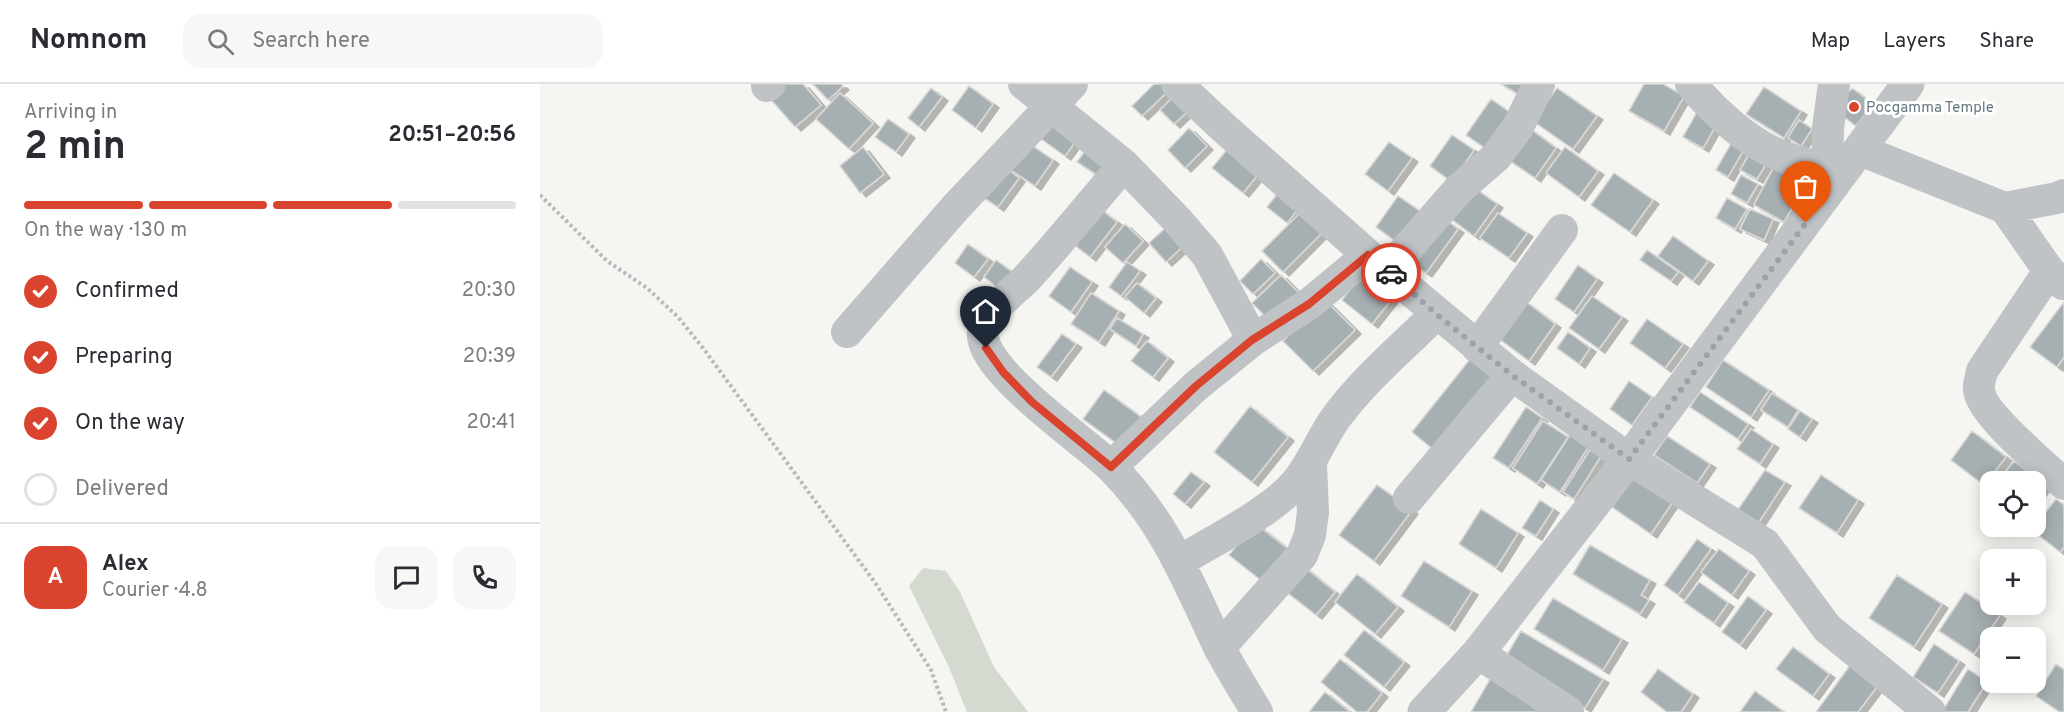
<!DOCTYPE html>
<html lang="en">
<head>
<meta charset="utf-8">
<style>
  body { margin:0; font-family:Overpass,sans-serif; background:#f7f7f7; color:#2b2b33; height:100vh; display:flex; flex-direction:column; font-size:22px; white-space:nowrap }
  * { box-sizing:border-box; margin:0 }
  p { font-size:20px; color:#7c7c81 }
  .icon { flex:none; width:33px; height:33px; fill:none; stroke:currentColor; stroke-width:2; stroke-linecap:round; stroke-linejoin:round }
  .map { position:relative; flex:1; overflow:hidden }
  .details { display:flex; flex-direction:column; background:#fff; width:540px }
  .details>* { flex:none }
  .buttons { position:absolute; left:1440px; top:387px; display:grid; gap:12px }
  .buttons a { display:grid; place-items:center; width:66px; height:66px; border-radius:12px; background:#fff; box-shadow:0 3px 15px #0003; font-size:30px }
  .pin { position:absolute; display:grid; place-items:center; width:51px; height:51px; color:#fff; margin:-62px -26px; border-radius:50% 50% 50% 0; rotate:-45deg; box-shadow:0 0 6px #0007 }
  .pin .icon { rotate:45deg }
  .courier { position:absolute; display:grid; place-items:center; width:60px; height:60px; margin:-30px; border:4px solid #da432d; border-radius:50%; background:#fff; color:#222; box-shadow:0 2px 8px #0007 }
  .headline em { font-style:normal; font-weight:700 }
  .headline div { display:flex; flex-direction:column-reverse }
  .headline { display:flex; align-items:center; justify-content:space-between; height:102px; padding:0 24px }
  h1 { font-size:39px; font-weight:700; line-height:45px }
  .bar { display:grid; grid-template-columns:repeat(4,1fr); gap:9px 6px; align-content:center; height:72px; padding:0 24px }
  .bar i { height:8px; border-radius:4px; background:#e1e1e2 }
  .bar .active { background:#da432d }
  .bar p { grid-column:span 4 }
  .line { display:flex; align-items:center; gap:15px; padding:0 24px; border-top:2px solid #e1e1e2 }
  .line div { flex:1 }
  .round { display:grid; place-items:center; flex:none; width:63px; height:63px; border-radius:18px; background:#f7f7f7 }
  ol { padding:0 24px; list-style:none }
  li { display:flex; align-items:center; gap:18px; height:66px }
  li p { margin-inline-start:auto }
  li .icon { padding:6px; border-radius:50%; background:#da432d; color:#fff; stroke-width:4 }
  li:last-child { color:#7c7c81 }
  li i { width:33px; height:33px; border:3px solid #e1e1e2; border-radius:50% }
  header { display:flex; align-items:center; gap:36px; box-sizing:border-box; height:84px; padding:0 30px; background:#fff; border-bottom:2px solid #e1e1e2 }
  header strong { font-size:28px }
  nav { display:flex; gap:33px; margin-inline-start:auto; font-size:21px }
  .search { width:420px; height:54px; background:#f7f7f7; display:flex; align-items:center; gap:15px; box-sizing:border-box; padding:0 21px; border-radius:18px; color:#7c7c81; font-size:22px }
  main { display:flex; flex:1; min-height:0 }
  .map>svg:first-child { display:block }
</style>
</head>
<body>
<header>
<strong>Nomnom</strong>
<div class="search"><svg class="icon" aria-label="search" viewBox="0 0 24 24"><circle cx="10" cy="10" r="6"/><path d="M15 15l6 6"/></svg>Search here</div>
<nav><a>Map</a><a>Layers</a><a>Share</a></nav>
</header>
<main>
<section class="details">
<div class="headline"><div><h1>2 min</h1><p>Arriving in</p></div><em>20:51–20:56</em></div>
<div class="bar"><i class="active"></i><i class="active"></i><i class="active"></i><i></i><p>On the way · 130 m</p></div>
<ol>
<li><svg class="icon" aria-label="check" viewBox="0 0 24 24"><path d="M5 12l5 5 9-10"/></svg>Confirmed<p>20:30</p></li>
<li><svg class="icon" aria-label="check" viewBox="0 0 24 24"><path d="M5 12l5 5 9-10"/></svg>Preparing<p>20:39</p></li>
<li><svg class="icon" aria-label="check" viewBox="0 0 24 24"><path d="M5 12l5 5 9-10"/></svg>On the way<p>20:41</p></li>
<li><i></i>Delivered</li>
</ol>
<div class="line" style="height:108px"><b class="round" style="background:#da432d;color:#fff">A</b><div><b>Alex</b><p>Courier · 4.8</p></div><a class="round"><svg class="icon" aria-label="chat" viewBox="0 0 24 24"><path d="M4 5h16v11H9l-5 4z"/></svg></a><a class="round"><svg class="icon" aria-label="phone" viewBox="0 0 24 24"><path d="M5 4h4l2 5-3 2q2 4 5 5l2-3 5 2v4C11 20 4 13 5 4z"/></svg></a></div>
</section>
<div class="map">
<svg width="1524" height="628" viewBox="0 0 1524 628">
  <defs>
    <filter id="shadow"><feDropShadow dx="6" dy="4" stdDeviation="0" flood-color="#0004"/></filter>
  </defs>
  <rect width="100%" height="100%" fill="#f5f5f2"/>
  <path fill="#d5dad1" d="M383,484L406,487L420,508L454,583L488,628H427L408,581L369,502Z"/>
  <path fill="#a6afb2" stroke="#d7d6d5" stroke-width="1.5" filter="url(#shadow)" d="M240,0H263L281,21L255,43L227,11Z
    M273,0H301L303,2L288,16Z
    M614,0H621L628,7L602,32L592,22Z
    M961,0H992L985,14Z
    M1104,0H1123L1144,12L1124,47L1089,27Z
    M429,2L453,20L436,44L412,26Z
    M1224,3L1261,27L1244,54L1206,30Z
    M391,4L402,13L379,43L368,34Z
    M1017,4L1057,32L1033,65L993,37Z
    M1312,4L1333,20L1316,42L1295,26Z
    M300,9L333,39L309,65L276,35Z
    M635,11L649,26L634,40L620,26Z
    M951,15L979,35L954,70L926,51Z
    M1157,28L1177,39L1163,64L1143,53Z
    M512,30L541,50L525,72L497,52Z
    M348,35L369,50L356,68L335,53Z
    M1259,36L1272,45L1261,62L1248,54Z
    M985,41L1016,64L995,94L963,72Z
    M649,44L667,62L645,84L628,66Z
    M912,51L934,66L912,98L890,82Z
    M484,56L513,76L495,102L466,83Z
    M849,58L872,74L848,107L825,90Z
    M1192,58L1204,65L1188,93L1176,86Z
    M323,63L344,90L320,109L300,82Z
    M548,63L576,82L566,97L537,78Z
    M689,63L721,87L703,109L672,84Z
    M1025,63L1058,87L1039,113L1006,89Z
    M1213,64L1230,73L1217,95L1200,86Z
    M1237,77L1261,90L1248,115L1255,119L1244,138L1214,121Z
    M465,83L479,94L458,123L444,114Z
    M1074,89L1113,116L1090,148L1051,121Z
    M1201,91L1218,100L1207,119L1191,110Z
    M743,103L763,119L747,139L727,123Z
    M933,103L957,120L934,152L911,135Z
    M858,112L884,130L862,162L836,143Z
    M1187,114L1207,125L1195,145L1176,134Z
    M769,120L790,141L743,188L722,167Z
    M555,121L577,138L550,173L529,157Z
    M1210,125L1233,135L1224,156L1200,145Z
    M958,129L987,149L969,174L940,154Z
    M906,136L918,145L886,189L874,181Z
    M632,138L649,157L626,178L609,159Z
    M585,140L603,157L583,179L565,163Z
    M1133,152L1168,177L1153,197L1118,172Z
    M428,160L448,175L434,193L415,179Z
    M1107,166L1138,188L1131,197L1100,176Z
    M721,175L735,189L713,210L700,197Z
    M456,176L476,191L464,208L444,193Z
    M587,178L600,187L581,212L569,203Z
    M1038,181L1057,195L1034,228L1015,215Z
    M530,183L552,198L531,228L509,212Z
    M828,183L858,207L832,240L802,216Z
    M741,191L762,212L733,240L712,219Z
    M597,199L616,214L604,229L585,213Z
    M551,209L579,227L559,258L531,240Z
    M1052,212L1082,233L1059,265L1029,244Z
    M785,216L815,246L773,287L743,257Z
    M985,217L1015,240L989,277L958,254Z
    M1524,218V273L1517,283L1490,263Z
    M577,234L603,250L596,262L570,245Z
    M1107,235L1143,260L1125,284L1090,259Z
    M1028,248L1050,264L1039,280L1017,264Z
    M522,250L536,260L511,293L497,283Z
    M607,257L628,274L613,293L591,277Z
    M935,269L958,288L895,367L872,348Z
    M1183,276L1229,306L1211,333L1166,303Z
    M1089,297L1112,313L1092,341L1070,325Z
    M564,306L608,338L587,367L543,335Z
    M1160,308L1208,340L1198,355L1150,323Z
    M1232,309L1258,326L1248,343L1221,326Z
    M710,322L748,353L712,398L674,368Z
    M986,323L1002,334L969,384L953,374Z
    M1260,327L1272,335L1260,353L1248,345Z
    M1003,337L1028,353L997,400L973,384Z
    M1211,345L1233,360L1220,380L1197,365Z
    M1432,347L1466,373L1444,401L1411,376Z
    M1032,348L1050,360L1020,408L1001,396Z
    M1127,352L1170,380L1157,399L1114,371Z
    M1050,366L1061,372L1034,415L1023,408Z
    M1474,377L1505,401L1496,414V398H1458Z
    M1099,384L1138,410L1111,450L1072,423Z
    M1225,386L1245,398L1215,444L1195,430Z
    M651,388L664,398L645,420L633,410Z
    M1281,391L1318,416L1297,449L1259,424Z
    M837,401L872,426L834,477L799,451Z
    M1516,415L1524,421V463L1520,468L1492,446Z
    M1000,416L1013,425L996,452L982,444Z
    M941,425L978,449L956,484L919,460Z
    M715,439L753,469L728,502L689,471Z
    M1157,455L1171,465L1138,511L1124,501Z
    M1050,461L1110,496L1101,511L1109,516L1100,530L1033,490Z
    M1179,465L1209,487L1192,511L1161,488Z
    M884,477L932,507L909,543L861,512Z
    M763,482L795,508L776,531L744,506Z
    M817,490L858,523L835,550L795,518Z
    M1357,491L1402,520L1374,563L1329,534Z
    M1159,498L1188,519L1174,539L1144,518Z
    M1425,508L1460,531L1434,570L1399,547Z
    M1208,512L1226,526L1200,561L1182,548Z
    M1013,514L1082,555L1063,586L994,545Z
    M824,546L864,578L844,603L804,571Z
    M981,547L1063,595L1045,624L964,576Z
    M1394,560L1419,577L1398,609L1373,593Z
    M1253,563L1289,590L1273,612L1236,585Z
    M800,575L842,609L827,628H817L781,598Z
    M1314,576L1342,596L1318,628H1276Z
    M1516,580L1524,586V628H1520L1496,612Z
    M1118,585L1153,610L1141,628H1127L1101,608Z
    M1428,585L1447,598L1428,628H1402Z
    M953,590L1016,628H931Z
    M1215,607L1244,628H1200Z
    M785,608L810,628H769Z"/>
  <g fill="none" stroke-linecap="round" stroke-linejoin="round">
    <path stroke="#b7babc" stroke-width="4" stroke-dasharray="3 3" stroke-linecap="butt" d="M0,111L67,177L107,204L138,233L163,264L336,500L391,586L406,628"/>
    <path stroke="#bfc3c6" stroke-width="32" d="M484,0L584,81C551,119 520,158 486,195C472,209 447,226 443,247C437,285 545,357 571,383C624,436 647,495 678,561C690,584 704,606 717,628
      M637,0L685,45L828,171L972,291L1089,375L1225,460L1287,544L1390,628
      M1151,0C1173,27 1209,60 1242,72C1256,78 1272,81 1287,86
      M227,2L230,0
      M1320,66L1465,124L1517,114L1524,111
      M584,81L637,136L667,171L713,256
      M1293,102L1287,86L1288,44L1294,0
      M1465,124L1509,187L1523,200
      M848,186L919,105L956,73L978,43L999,0
      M1509,187L1442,287C1441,293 1438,300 1439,306C1441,330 1505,382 1524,400
      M307,248L416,123L532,0
      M937,263L1022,146
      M571,383L656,302L713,256L769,220L828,171
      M869,414L972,291
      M640,477C673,457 729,429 754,401C772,381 780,356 795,335C823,296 862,264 896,230
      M680,563L762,471L770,451L773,428L771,379
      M938,569L1028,628"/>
    <path stroke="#bfc3c6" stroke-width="33" d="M884,628L938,569L1089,375L1368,0"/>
  </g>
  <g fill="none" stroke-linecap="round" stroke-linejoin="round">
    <path stroke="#98a4a9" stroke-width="6" stroke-dasharray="0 10.8" d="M851,189L896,230L972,291L1089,375L1266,139"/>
    <path stroke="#da432d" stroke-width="8" d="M446,264L463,288L492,318L571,383L656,302L712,256L769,220L828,171L851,189"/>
  </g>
  <circle fill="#da432d" stroke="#fff" stroke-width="2" cx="1314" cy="23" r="6"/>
  <g text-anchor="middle" stroke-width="6" stroke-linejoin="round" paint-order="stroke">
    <g font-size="15" fill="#667881" stroke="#fff" text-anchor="start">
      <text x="1326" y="28">Pocgamma Temple</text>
    </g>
  </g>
</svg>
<div class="buttons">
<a><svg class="icon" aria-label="locate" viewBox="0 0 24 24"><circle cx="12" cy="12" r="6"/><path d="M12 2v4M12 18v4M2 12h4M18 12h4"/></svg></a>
<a>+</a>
<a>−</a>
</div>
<div class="pin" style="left:1266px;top:139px;background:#ea580c"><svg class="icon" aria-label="bag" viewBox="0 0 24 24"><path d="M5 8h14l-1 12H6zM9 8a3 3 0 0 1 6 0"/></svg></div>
<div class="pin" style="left:446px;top:264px;background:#1f2937"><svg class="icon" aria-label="home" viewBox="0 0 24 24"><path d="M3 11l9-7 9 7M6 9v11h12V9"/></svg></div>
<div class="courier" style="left:851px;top:189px"><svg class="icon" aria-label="car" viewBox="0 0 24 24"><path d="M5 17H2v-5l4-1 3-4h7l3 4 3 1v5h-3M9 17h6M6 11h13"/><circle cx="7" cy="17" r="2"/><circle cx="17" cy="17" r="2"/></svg></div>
</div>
</main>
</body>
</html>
